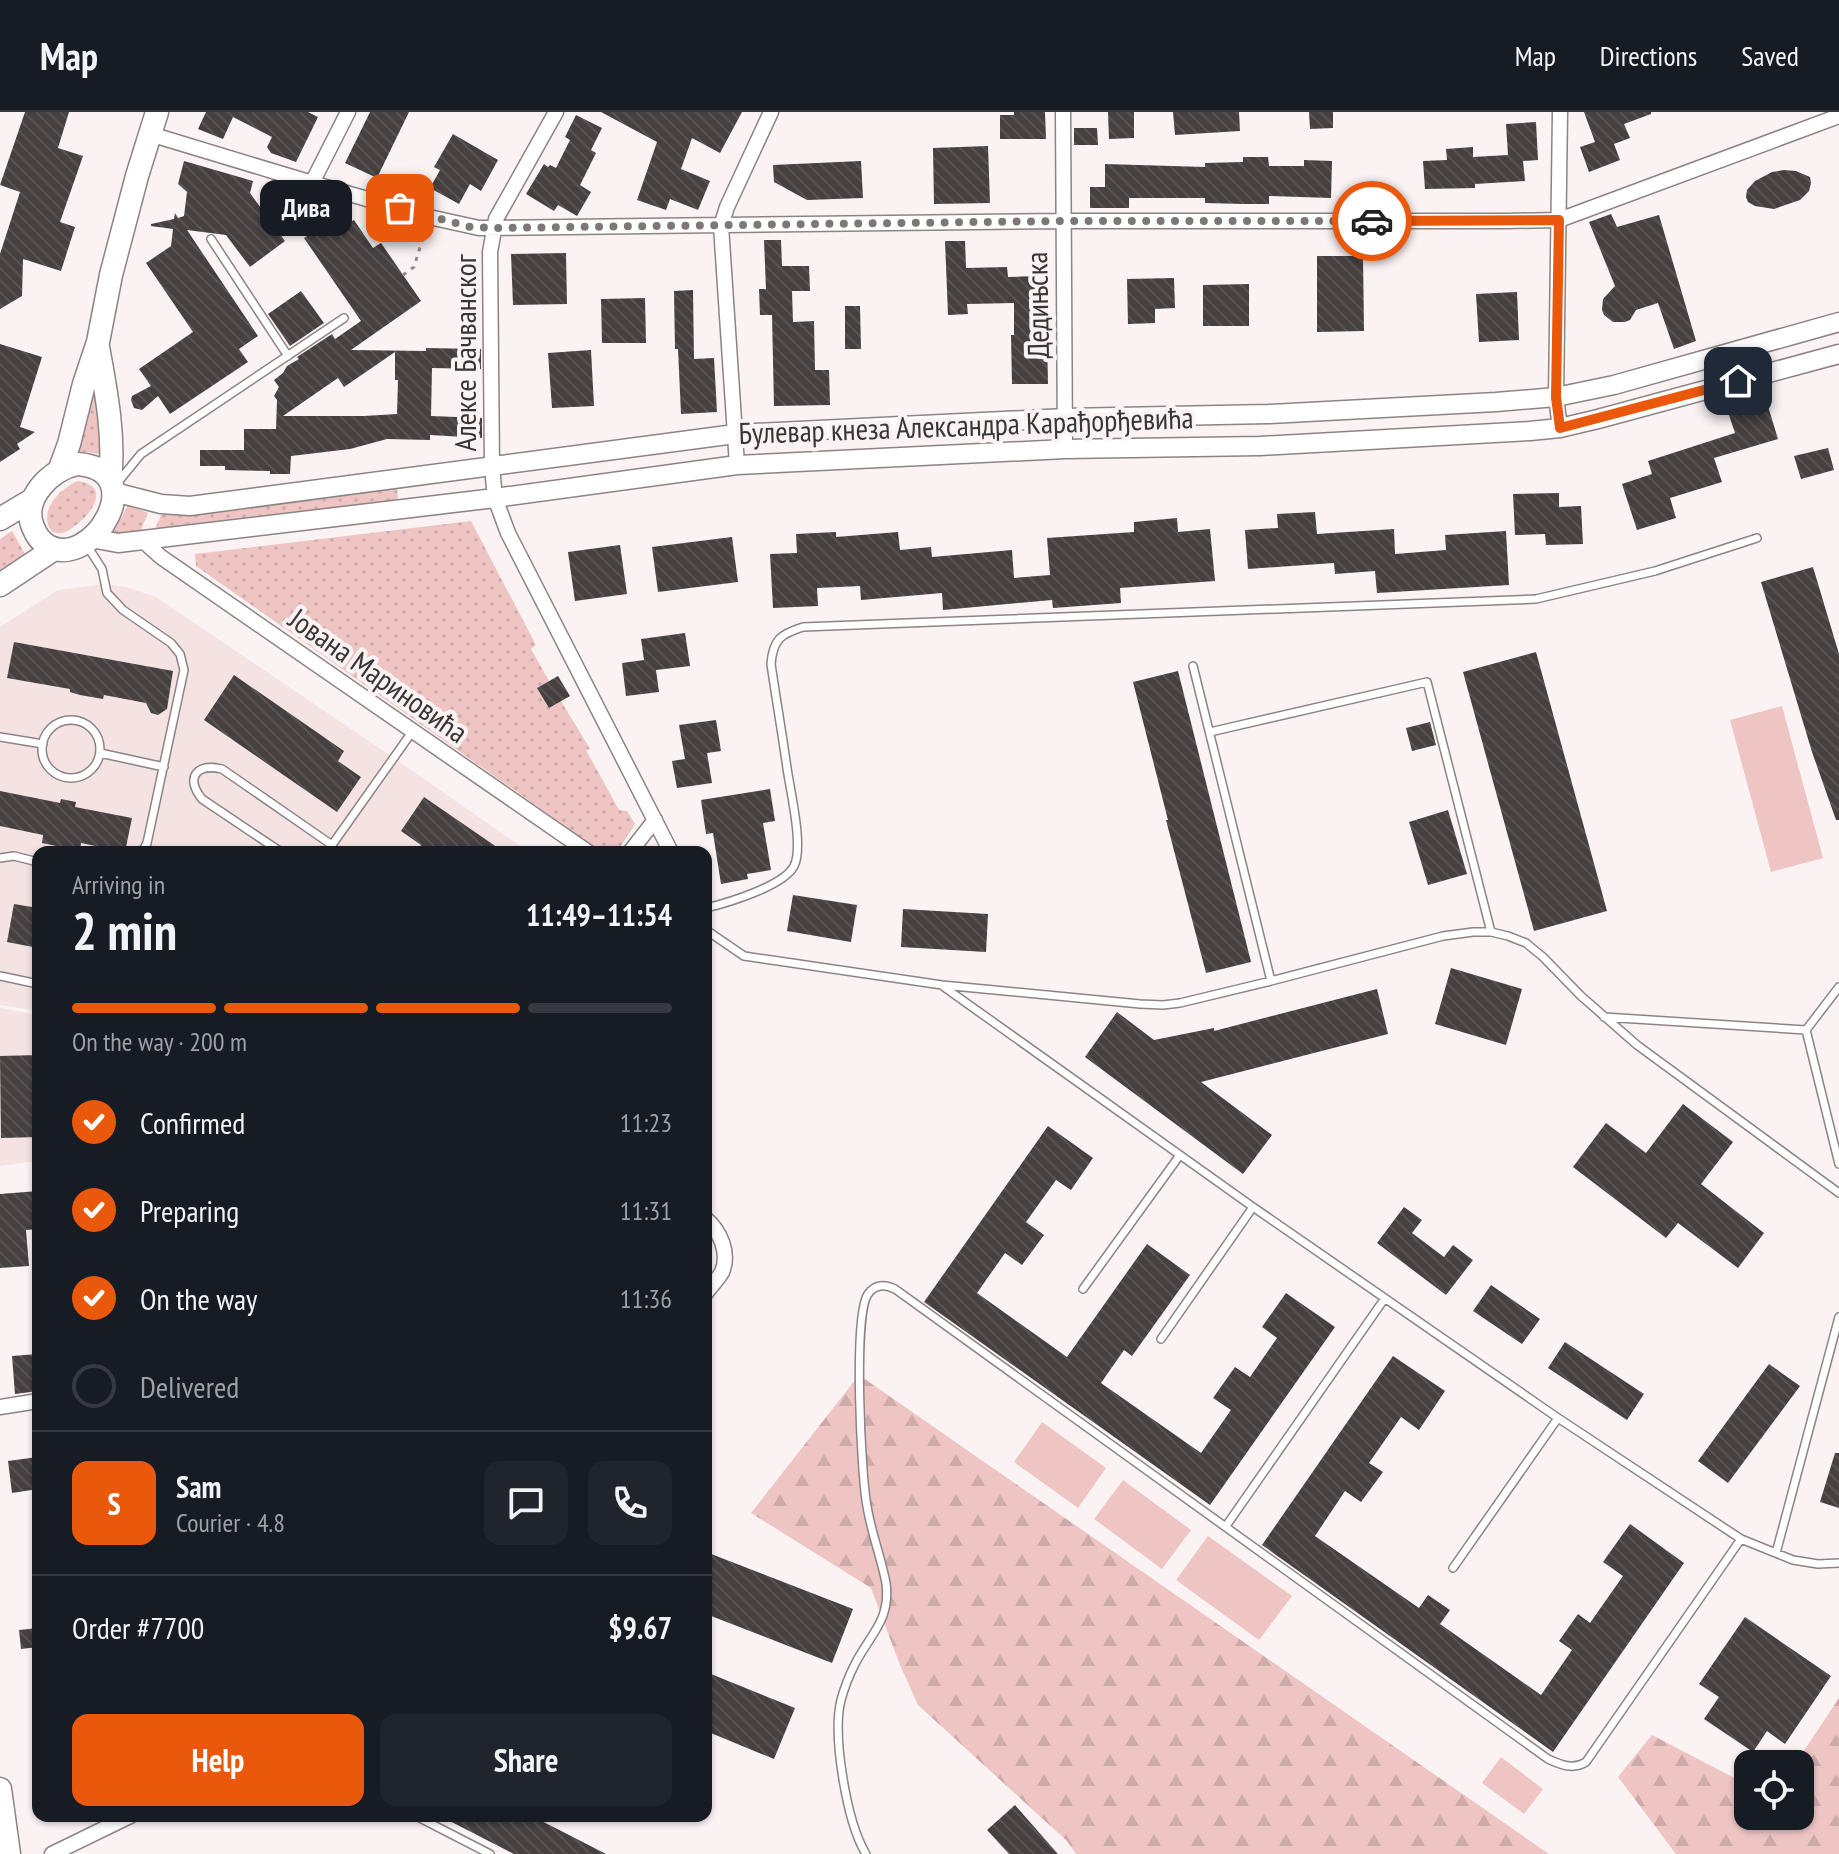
<!DOCTYPE html>
<html lang="en">
<head>
<meta charset="utf-8">
<style>
  body { margin:0; font-family:"PT Sans Narrow",sans-serif; background:#20242c; color:#f1f3f6; height:100vh; display:flex; flex-direction:column; font-size:30px; white-space:nowrap }
  * { box-sizing:border-box; margin:0 }
  p { font-size:26px; color:#9ea1a6 }
  .icon { flex:none; width:44px; height:44px; fill:none; stroke:currentColor; stroke-width:2; stroke-linecap:round; stroke-linejoin:round }
  .map { position:relative; flex:1; overflow:hidden }
  .details { position:absolute; left:32px; top:734px; width:680px; height:976px; display:flex; flex-direction:column; background:#171b24; border-radius:16px; box-shadow:0 2px 6px #0004 }
  .details>* { flex:none }
  .buttons { position:absolute; left:1734px; top:1638px; display:grid; gap:16px }
  .buttons a { display:grid; place-items:center; width:80px; height:80px; border-radius:16px; background:#171b24; box-shadow:0 2px 6px #0004; font-size:40px }
  .pin { position:absolute; display:grid; place-items:center; width:68px; height:68px; color:#fff; margin:-34px; border-radius:16px; box-shadow:0 4px 12px #0006 }
  .courier { position:absolute; display:grid; place-items:center; width:80px; height:80px; margin:-40px; border:6px solid #ea580c; border-radius:50%; background:#fff; color:#222; box-shadow:0 2px 10px #0007 }
  .bubble { position:absolute; height:56px; border-radius:16px; background:#171b24; box-shadow:0 2px 6px #0004; font-size:26px; font-weight:700; line-height:56px; text-align:center }
  .headline em { font-style:normal; font-weight:700 }
  .headline div { display:flex; flex-direction:column-reverse }
  .headline { display:flex; align-items:center; justify-content:space-between; height:136px; padding:0 40px }
  h1 { font-size:52px; font-weight:700; line-height:60px }
  .bar { display:grid; grid-template-columns:repeat(4,1fr); gap:12px 8px; align-content:center; height:96px; padding:0 40px }
  .bar i { height:10px; border-radius:6px; background:#363941 }
  .bar .active { background:#ea580c }
  .bar p { grid-column:span 4 }
  .line { display:flex; align-items:center; gap:20px; padding:0 40px; border-top:2px solid #363941 }
  .line div { flex:1 }
  .round { display:grid; place-items:center; flex:none; width:84px; height:84px; border-radius:16px; background:#20242c }
  ol { padding:0 40px; list-style:none }
  li { display:flex; align-items:center; gap:24px; height:88px }
  li p { margin-inline-start:auto }
  li .icon { padding:8px; border-radius:50%; background:#ea580c; color:#fff; stroke-width:4 }
  li:last-child { color:#9ea1a6 }
  li i { width:44px; height:44px; border:4px solid #363941; border-radius:50% }
  .cta { display:flex; gap:16px; margin-top:auto; padding:16px 40px }
  .cta a { flex:1; height:92px; border-radius:16px; background:#ea580c; color:#fff; font-size:32px; font-weight:700; line-height:92px; text-align:center }
  .cta a+a { background:#20242c; color:#f1f3f6 }
  header { display:flex; align-items:center; gap:48px; box-sizing:border-box; height:112px; padding:0 40px; background:#171b24; border-bottom:2px solid #363941 }
  header strong { font-size:38px }
  nav { display:flex; gap:44px; margin-inline-start:auto; font-size:28px }
  .map>svg:first-child { display:block }
</style>
</head>
<body>
<header>
<strong>Map</strong>
<nav><a>Map</a><a>Directions</a><a>Saved</a></nav>
</header>
<div class="map">
<svg width="1839" height="1742" viewBox="0 0 1839 1742">
  <defs>
    <pattern id="grass-dots" width="8" height="8" patternUnits="userSpaceOnUse" patternTransform="scale(2)"><rect width="8" height="8" fill="#efc5c4"/><path d="M2 2h.1M6 6h.1" fill="none" stroke="#ceaaa9" stroke-width="1.8" stroke-linecap="round"/></pattern>
    <pattern id="forest-firs" width="22" height="20" patternUnits="userSpaceOnUse" patternTransform="scale(2)"><rect width="22" height="20" fill="#efc5c4"/><path d="M5 1l3.5 6h-7zM16 11l3.5 6h-7z" fill="#ceaaa9"/></pattern>
    <pattern id="building-back-hatch" width="6" height="6" patternUnits="userSpaceOnUse" patternTransform="scale(2)"><rect width="6" height="6" fill="#464040"/><path d="M-1 5l2 2M0 0l6 6M5-1l2 2" fill="none" stroke="#595454"/></pattern>
  </defs>
  <rect width="100%" height="100%" fill="#fbf3f3"/>
  <path fill="#f5e3e3" d="M105,472L126,475L156,485L394,646L529,740H38V899L0,893V515L58,478Z
    M0,896L38,903V1049L0,1054Z"/>
  <path fill="url(#grass-dots)" d="M94,261L106,344L88,340L75,342Z
    M77,369C116,374 87,409 67,419C49,428 43,408 50,394C56,382 66,375 77,369Z
    M397,375L398,388L154,419L161,403L256,394Z
    M128,393L148,401L140,420L114,422V419Z
    M471,409L536,533L531,537L549,569L538,576L549,596L561,589L590,637L586,638L619,698L627,699L635,712L617,740H602L196,454L195,442Z
    M12,419L25,442L0,458V427Z"/>
  <path fill="url(#forest-firs)" d="M859,1263L1549,1742H1076L1067,1729L918,1593L900,1553L871,1476L751,1401Z
    M1839,1586V1742H1676L1618,1665L1652,1623L1744,1671L1748,1670V1704H1800V1652H1795Z"/>
  <path fill="#efc5c4" d="M1782,594L1823,746L1771,760L1730,608Z
    M1042,1310L1106,1356L1078,1396L1014,1350Z
    M1123,1368L1191,1418L1162,1457L1094,1407Z
    M1208,1424L1292,1484L1259,1528L1176,1468Z
    M1501,1645L1543,1677L1524,1702L1482,1671Z"/>
  <path fill="url(#building-back-hatch)" fill-rule="evenodd" d="M25,0H69L58,36L83,44L60,110L75,115L61,159L23,147L22,184L0,197V142L20,80L0,73Z
    M206,0H308L318,5L296,50L271,41L267,35L272,25L233,5L223,27L198,17Z
    M370,0H409L377,66L345,51Z
    M601,0H742L720,41L692,26L681,57L710,69L698,98L670,87L666,98L637,88L657,30Z
    M1014,0H1045L1046,27H1000V3H1014Z
    M1108,0H1134V26L1109,27Z
    M1173,0H1239L1240,19L1175,23Z
    M1309,0H1333V16L1310,17Z
    M1584,0H1651V2L1624,12L1630,26L1614,32L1620,48L1589,60L1580,35L1595,30Z
    M576,3L602,16L591,38L596,41L580,73L591,80L577,104L558,93L554,99L526,82L544,52L548,55L550,53L556,56L570,28L565,25Z
    M1536,10L1538,48L1523,49L1525,69L1475,72V76L1425,77L1423,49L1447,48L1446,37L1473,35V45L1508,43L1506,12Z
    M1074,16H1097L1098,33H1074Z
    M453,22L498,48L481,79L470,72L459,92L430,76L440,58L434,55Z
    M988,34L990,91L934,92L933,36Z
    M1243,45H1268L1269,54H1304V48L1332,49L1331,86L1269,84V92H1244L1205,91V86H1129V96H1090V75H1105V52L1205,55V51L1243,50Z
    M184,49L253,69L250,81L285,129L250,155L226,123L187,118L258,224L239,237L248,250L170,302L158,284L142,298L134,296L131,288L132,284L151,274L139,257L193,220L146,151L171,134L173,117L151,114V112L174,107L175,101L178,106L184,104L187,80L178,72Z
    M861,49L863,86L807,88L774,70L773,53Z
    M1784,58L1796,59L1810,65L1811,71L1809,79L1800,88L1774,97L1755,94L1748,90L1746,85L1747,78L1755,69L1772,60Z
    M1611,102L1617,115L1659,103L1696,229L1674,237L1658,191L1636,198L1630,208L1625,210H1613L1604,203L1602,198L1603,187L1615,174L1589,110Z
    M334,106L341,116L354,108L373,136L381,131L421,189L351,238L426,239V236L481,237V257L432,256L431,304L482,306V326L430,323V328L387,327L350,337L291,344L290,362H270V359L225,358V354H200V338H244V317H276L277,288L274,284L279,275L274,268L283,261L287,254L299,247L297,245L332,222L335,227L361,209L304,126ZM395,240V268H398L397,302L364,304H283L338,266L344,275Z
    M764,128H781L782,154H809L810,179H792L793,210L814,209L815,258H829L830,293L774,294L772,203H760L759,177H766Z
    M945,129H965L966,156L1007,155L1008,165L1035,164L1037,223H1047L1048,272H1012L1011,223H1014V191L967,192L968,202L948,203Z
    M566,141L567,192L513,193L511,142Z
    M1317,144H1363L1364,219L1317,220Z
    M1174,166L1175,196L1155,197V211L1128,212L1127,167Z
    M1249,172V214H1203V173Z
    M693,178L694,247L714,246L717,300L681,302L678,237H675L674,179Z
    M301,179L324,211L290,234L268,202Z
    M1517,180L1519,228L1479,230L1476,182Z
    M645,186L646,231H602L601,187Z
    M845,194H860L861,237H845Z
    M0,232L42,245L20,315L35,320L17,332L20,337L0,350Z
    M591,238L594,294L552,296L548,241Z
    M1767,291L1778,327L1714,346L1722,370L1670,386L1676,406L1637,418L1622,372L1652,362L1648,349L1735,321L1729,303Z
    M1828,336L1834,358L1801,367L1794,344Z
    M1559,381V395L1581,394L1583,432L1546,433L1545,422L1515,423L1513,382Z
    M1315,400L1317,422L1394,417L1395,442L1446,438L1445,423L1506,419L1509,473L1377,481L1375,459L1335,462L1334,451L1248,457L1245,418L1278,416L1277,402Z
    M1177,406L1178,420L1210,417L1215,469L1120,476L1121,491L1053,496L1052,488L943,498L942,481L861,488L860,474L817,476L818,494L773,496L770,442L797,441L796,422L836,420V425L898,420L900,438L931,435L932,445L1012,438L1014,466L1050,463L1047,426L1134,420V410Z
    M732,425L738,470L658,480L652,435Z
    M620,433L627,482L575,489L568,440Z
    M1813,455L1839,542V708H1836L1812,640L1761,470Z
    M685,521L690,554L656,558L659,580L626,584L622,551L644,548L641,527Z
    M14,530L173,559L167,597L158,603L151,601L146,591L104,583L103,587L80,583L70,580V577L7,566Z
    M1536,540L1607,799L1534,819L1463,560Z
    M1178,559L1251,850L1206,861L1166,708H1168L1133,570Z
    M234,563L344,639L338,649L361,665L337,700L204,608Z
    M558,564L570,584L549,596L537,576Z
    M716,608L721,639L707,641L712,671L677,676L672,649L685,647L679,613Z
    M1430,610L1436,633L1412,639L1406,616Z
    M770,677L775,709L763,711L771,758L747,762L748,767L721,772L713,721L706,722L701,688Z
    M0,679L60,691L61,687L76,690L75,695L132,706L125,740L81,731L80,739L42,731L43,723L0,714Z
    M424,685L504,740H416L421,733L401,719Z
    M1448,698L1467,762L1428,773L1409,710Z
    M793,783L857,793L851,830L787,819Z
    M14,792L38,796V836L7,830Z
    M903,797L988,802L986,840L901,835Z
    M1451,856L1522,877L1506,933L1435,912Z
    M1377,877L1388,922L1201,970L1272,1023L1243,1062L1085,945L1117,900L1154,928L1214,916V919Z
    M38,943V1025L1,1026L0,944Z
    M1683,992L1733,1030L1701,1072L1764,1121L1738,1156L1678,1111L1666,1126L1573,1055L1606,1011L1646,1041Z
    M1048,1014L1093,1046L1071,1078L1056,1068L1026,1110L1044,1123L1022,1153L1005,1141L977,1181L1067,1245L1147,1132L1190,1163L1132,1244L1124,1238L1101,1271L1201,1341L1231,1298L1213,1286L1235,1255L1250,1265L1277,1226L1262,1215L1286,1181L1335,1215L1210,1393L924,1190Z
    M38,1079V1117L26,1118L29,1154L0,1156V1082Z
    M1404,1095L1422,1108L1412,1121L1444,1145L1453,1133L1473,1148L1446,1183L1377,1131Z
    M1491,1173L1540,1207L1522,1232L1473,1199Z
    M1565,1230L1644,1282L1627,1308L1548,1256Z
    M38,1242V1279L15,1282L12,1244Z
    M1393,1244L1445,1279L1419,1318L1401,1305L1369,1351L1383,1360L1361,1390L1345,1379L1315,1424L1419,1496L1428,1483L1450,1498L1440,1512L1541,1583L1572,1538L1559,1529L1578,1502L1590,1511L1623,1464L1603,1450L1630,1412L1684,1451L1553,1640L1262,1433Z
    M1769,1252L1800,1274L1728,1371L1698,1349Z
    M1835,1341H1839V1396L1820,1390Z
    M38,1345V1377L12,1381L8,1349Z
    M706,1440L853,1497L832,1551L706,1502Z
    M1745,1505L1831,1564L1785,1632L1767,1619L1753,1640L1704,1607L1719,1585L1699,1572Z
    M38,1516V1535L21,1537L19,1518Z
    M706,1560L795,1596L774,1647L706,1619Z
    M1015,1693L1058,1742H1009L987,1718Z
    M440,1704H532L606,1742H514Z"/>
  <g fill="none" stroke-linecap="round" stroke-linejoin="round">
    <g stroke="#8c8484" stroke-width="10">
      <path id="service" d="M211,127L288,244
        M118,370L141,342L344,206
        M86,432L102,457L107,481L123,498L171,531L180,542L184,558L147,731L142,740
        M1193,554L1271,869
        M42 637a29 29 0 1 1 58 0a29 29 0 1 1-58 0Z
        M1210,620L1427,570L1491,820
        M0,625L43,632
        M100,641L164,655
        M281,740L202,687C185,666 196,651 222,657L332,733
        M327,740L412,620
        M0,746L14,744L38,750
        M706,796C727,791 784,774 794,754C804,735 790,678 787,656C782,621 776,586 771,552C773,527 781,522 803,515L1536,487L1655,459L1757,426
        M706,818L744,844L942,873L1140,892L1163,893L1180,891L1271,869L1443,824L1473,820H1491L1508,824L1526,831L1543,845L1581,884L1637,933L1839,1081
        M0,864L38,872
        M944,875L1253,1095L1558,1306L1741,1427L1793,1448L1818,1452L1839,1451
        M1604,905L1806,918
        M1806,918L1839,1052
        M1806,918L1839,875
        M1083,1177L1180,1043
        M1161,1227L1253,1095
        M1226,1414L1385,1186
        M1776,1441L1839,1205
        M1453,1456L1558,1306
        M416,1704L490,1742
        M866,1742C847,1711 832,1624 841,1588C844,1577 849,1564 854,1554C869,1523 891,1509 886,1471C881,1445 871,1420 867,1394C861,1363 853,1203 868,1182C875,1172 885,1172 895,1177L1548,1647C1561,1653 1573,1658 1586,1650L1741,1427"/>
    </g>
    <g stroke="#8c8484" stroke-width="17">
      <path id="minor" d="M556,0L496,107L490,140L492,355L495,386L508,421L671,740
        M1063,0L1065,337
        M150,22L312,71L429,105L479,116L1063,109H1506L1559,108L1839,4
        M312,71L348,0
        M1560,316L1556,285L1560,0
        M737,353L721,114L727,95L771,0
        M142,428L161,445L588,740
        M630,740L655,708
        M706,1107C720,1119 730,1141 722,1160C718,1167 711,1174 706,1181
        M0,1295L38,1289
        M52,1742L130,1704"/>
    </g>
    <g stroke="#8c8484" stroke-width="21">
      <path id="tertiary" d="M114,380L161,392L190,394L735,322L1066,306L1269,302L1496,290L1556,285L1614,273L1839,210
        M91,426L118,431L495,386L737,353L1065,337L1260,334L1530,319L1560,316L1598,307L1839,242"/>
    </g>
    <g stroke="#8c8484" stroke-width="25">
      <path id="secondary" d="M98,235C106,279 115,324 110,369
        M77,352C153,357 93,459 48,434C41,430 36,423 33,415C21,387 51,357 77,352Z
        M59,359L69,332L84,272L98,230L111,163L137,64L157,0
        M0,407L32,388
        M0,473L54,437
        M0,1677L9,1742"/>
    </g>
    <path stroke="#918c8c" stroke-width="3" stroke-dasharray="4 6" stroke-linecap="butt" d="M403,163L414,155L424,122"/>
    <use href="#service" stroke="#fff" stroke-width="7"/>
    <use href="#minor" stroke="#fff" stroke-width="14"/>
    <use href="#tertiary" stroke="#fff" stroke-width="18"/>
    <use href="#secondary" stroke="#fff" stroke-width="22"/>
  </g>
  <g fill="none" stroke-linecap="round" stroke-linejoin="round">
    <path stroke="#7c7878" stroke-width="8" stroke-dasharray="0 14.4" d="M400,96L470,115L493,116L1063,109H1372"/>
    <path stroke="#ea580c" stroke-width="10" d="M1372,109L1559,108L1556,285L1560,316L1738,269"/>
  </g>
  <g text-anchor="middle" stroke-width="8" stroke-linejoin="round" paint-order="stroke">
    <g font-size="30" fill="#383535" stroke="#fbf3f3">
      <text transform="translate(1038 193) rotate(-91)" y="10">Дедињска</text>
      <text transform="translate(466 241) rotate(-90)" y="10">Алексе Бачванског</text>
      <text transform="translate(966 314) rotate(-2)" y="10">Булевар кнеза Александра Карађорђевића</text>
      <text transform="translate(378 564) rotate(35)" y="10">Јована Мариновића</text>
    </g>
  </g>
</svg>
<div class="buttons">
<a><svg class="icon" aria-label="locate" viewBox="0 0 24 24"><circle cx="12" cy="12" r="6"/><path d="M12 2v4M12 18v4M2 12h4M18 12h4"/></svg></a>
</div>
<div class="pin" style="left:400px;top:96px;background:#ea580c"><svg class="icon" aria-label="bag" viewBox="0 0 24 24"><path d="M5 8h14l-1 12H6zM9 8a3 3 0 0 1 6 0"/></svg></div>
<div class="pin" style="left:1738px;top:269px;background:#1f2937"><svg class="icon" aria-label="home" viewBox="0 0 24 24"><path d="M3 11l9-7 9 7M6 9v11h12V9"/></svg></div>
<div class="courier" style="left:1372px;top:109px"><svg class="icon" aria-label="car" viewBox="0 0 24 24"><path d="M5 17H2v-5l4-1 3-4h7l3 4 3 1v5h-3M9 17h6M6 11h13"/><circle cx="7" cy="17" r="2"/><circle cx="17" cy="17" r="2"/></svg></div>
<div class="bubble" style="left:260px;top:68px;width:92px">Дива</div>
<section class="details">
<div class="headline"><div><h1>2 min</h1><p>Arriving in</p></div><em>11:49–11:54</em></div>
<div class="bar"><i class="active"></i><i class="active"></i><i class="active"></i><i></i><p>On the way · 200 m</p></div>
<ol>
<li><svg class="icon" aria-label="check" viewBox="0 0 24 24"><path d="M5 12l5 5 9-10"/></svg>Confirmed<p>11:23</p></li>
<li><svg class="icon" aria-label="check" viewBox="0 0 24 24"><path d="M5 12l5 5 9-10"/></svg>Preparing<p>11:31</p></li>
<li><svg class="icon" aria-label="check" viewBox="0 0 24 24"><path d="M5 12l5 5 9-10"/></svg>On the way<p>11:36</p></li>
<li><i></i>Delivered</li>
</ol>
<div class="line" style="height:144px"><b class="round" style="background:#ea580c;color:#fff">S</b><div><b>Sam</b><p>Courier · 4.8</p></div><a class="round"><svg class="icon" aria-label="chat" viewBox="0 0 24 24"><path d="M4 5h16v11H9l-5 4z"/></svg></a><a class="round"><svg class="icon" aria-label="phone" viewBox="0 0 24 24"><path d="M5 4h4l2 5-3 2q2 4 5 5l2-3 5 2v4C11 20 4 13 5 4z"/></svg></a></div>
<div class="line" style="height:104px"><div>Order #7700</div><b>$9.67</b></div>
<div class="cta"><a>Help</a><a>Share</a></div>
</section>
</div>
</body>
</html>
